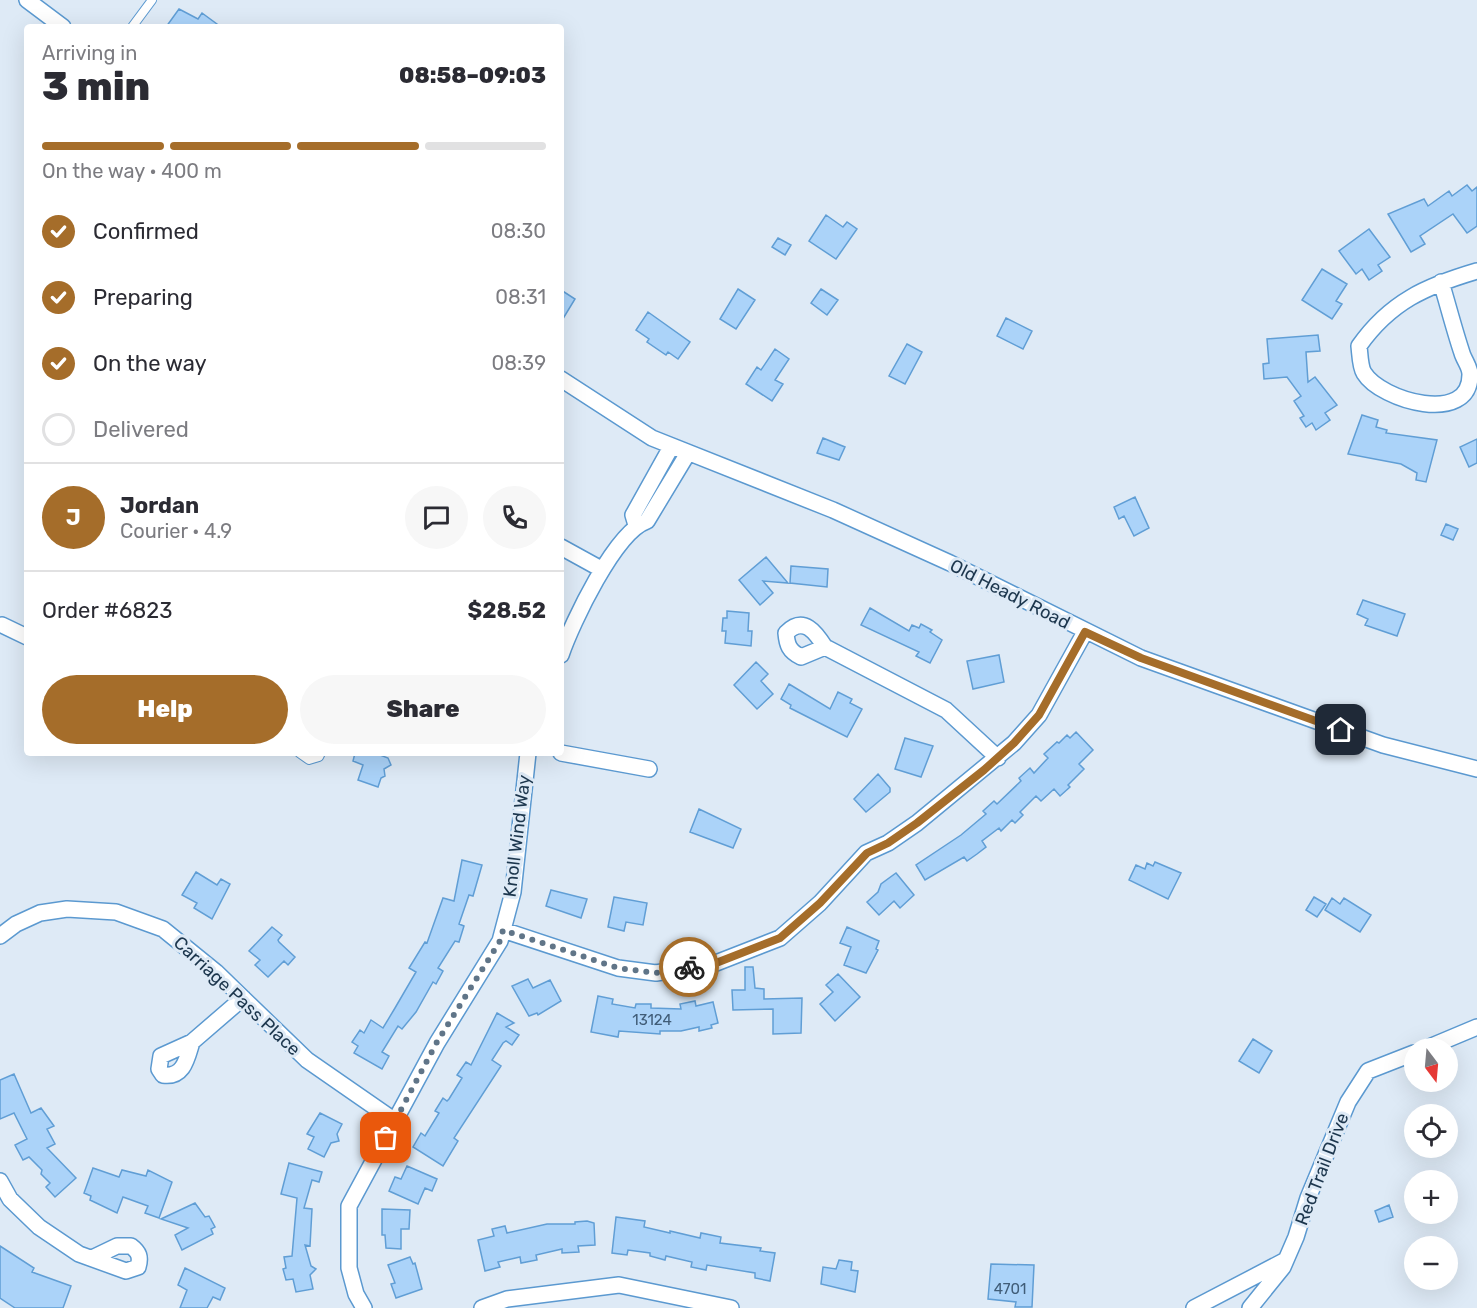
<!DOCTYPE html>
<html lang="en">
<head>
<meta charset="utf-8">
<style>
  body { margin:0; font-family:Rubik,sans-serif; background:#f7f7f7; color:#2b2b33; height:100vh; display:flex; flex-direction:column; font-size:22px; white-space:nowrap }
  * { box-sizing:border-box; margin:0 }
  p { font-size:20px; color:#7c7c81 }
  .icon { flex:none; width:33px; height:33px; fill:none; stroke:currentColor; stroke-width:2; stroke-linecap:round; stroke-linejoin:round }
  .map { position:relative; flex:1; overflow:hidden }
  .drawer { position:absolute; left:24px; top:24px; width:540px; height:732px; display:flex; flex-direction:column; background:#fff; border-radius:6px; box-shadow:0 6px 24px #0002 }
  .drawer>* { flex:none }
  .needle { width:39px; rotate:164deg }
  .tools { position:absolute; left:1404px; top:1038px; display:grid; gap:12px }
  .tools a { display:grid; place-items:center; width:54px; height:54px; border-radius:50%; background:#fff; box-shadow:0 6px 24px #0002; font-size:30px }
  .pin { position:absolute; display:grid; place-items:center; width:51px; height:51px; color:#fff; margin:-26px; border-radius:12px; box-shadow:0 3px 9px #0006 }
  .courier { position:absolute; display:grid; place-items:center; width:60px; height:60px; margin:-30px; border:4px solid #a56d2a; border-radius:50%; background:#fff; color:#222; box-shadow:0 2px 8px #0007 }
  .head em { font-style:normal; font-weight:800 }
  .head div { display:flex; flex-direction:column-reverse }
  .head { display:flex; align-items:center; justify-content:space-between; height:102px; padding:0 18px }
  h1 { font-size:39px; font-weight:800; line-height:45px }
  .bar { display:grid; grid-template-columns:repeat(4,1fr); gap:9px 6px; align-content:center; height:72px; padding:0 18px }
  .bar i { height:8px; border-radius:4px; background:#e1e1e2 }
  .bar .current { background:#a56d2a }
  .bar p { grid-column:span 4 }
  .line { display:flex; align-items:center; gap:15px; padding:0 18px; border-top:2px solid #e1e1e2 }
  .line div { flex:1 }
  .round { display:grid; place-items:center; flex:none; width:63px; height:63px; border-radius:32px; background:#f7f7f7 }
  ol { padding:0 18px; list-style:none }
  li { display:flex; align-items:center; gap:18px; height:66px }
  li p { margin-inline-start:auto }
  li .icon { padding:6px; border-radius:50%; background:#a56d2a; color:#fff; stroke-width:4 }
  li:last-child { color:#7c7c81 }
  li i { width:33px; height:33px; border:3px solid #e1e1e2; border-radius:50% }
  .action { display:flex; gap:12px; margin-top:auto; padding:12px 18px }
  .action a { flex:1; height:69px; border-radius:36px; background:#a56d2a; color:#fff; font-size:24px; font-weight:800; line-height:69px; text-align:center }
  .action a+a { background:#f7f7f7; color:#2b2b33 }
  .map>svg:first-child { display:block }
</style>
</head>
<body>
<div class="map">
<svg width="1477" height="1308" viewBox="0 0 1477 1308">
  <rect width="100%" height="100%" fill="#deeaf6"/>
  <path fill="#abd3f9" stroke="#609ed5" stroke-width="1.5" d="M179,9L198,19L202,13L221,27H166Z
    M1467,185L1472,191L1477,187V226L1467,233L1453,214L1420,236L1425,244L1411,252L1388,214L1424,199L1428,206L1449,191L1452,196Z
    M826,215L843,227L847,222L857,229L836,259L809,241Z
    M1369,229L1390,257L1378,265L1382,271L1369,280L1362,269L1356,274L1339,251Z
    M778,238L791,245L785,255L772,247Z
    M1322,269L1347,284L1336,301L1342,304L1332,319L1302,300Z
    M738,289L755,300L736,329L720,319Z
    M821,289L838,300L827,315L811,303Z
    M561,290L575,299L561,322Z
    M648,312L690,342L678,359L668,352L666,355L647,342L649,339L636,330Z
    M1006,318L1032,331L1023,349L997,336Z
    M1318,335L1320,351L1306,352L1308,382L1315,377L1337,405L1325,413L1330,420L1316,430L1312,423L1306,427L1300,418L1304,416L1294,401L1301,396L1287,377L1264,379L1263,364L1269,363L1267,339Z
    M907,344L922,352L905,384L889,376Z
    M775,349L789,359L775,380L783,384L772,401L746,384L757,367L761,370Z
    M1362,415L1378,420L1376,427L1387,430L1386,433L1437,440L1426,482L1416,480L1417,473L1401,464L1348,454Z
    M823,438L845,447L839,460L817,453Z
    M1477,439V463L1469,467L1460,447Z
    M1135,497L1149,528L1134,536L1124,516L1119,519L1114,507Z
    M1446,524L1458,529L1453,540L1441,535Z
    M766,557L788,583L763,581L773,593L760,605L739,580Z
    M791,566L828,569L827,587L790,583Z
    M1363,600L1405,614L1397,636L1365,625L1368,619L1357,614Z
    M870,608L909,631L912,625L919,628L921,624L932,630L930,632L942,640L930,663L916,656L919,652L861,625Z
    M727,611L749,613L748,631H752L751,646L725,643L726,631H722L723,618H727Z
    M999,655L1004,682L973,689L967,661Z
    M756,662L768,674L761,681L773,694L757,709L734,685Z
    M789,684L830,709L838,692L852,699L850,703L862,709L847,737L790,708L791,705L781,699Z
    M1076,732L1093,750L1079,764L1084,769L1068,785L1070,787L1060,796L1054,789L1041,801L1036,796L1020,812L1023,815L1015,823L1012,820L1001,831L999,828L982,841L986,847L977,854L967,861L964,857L925,880L916,865L961,835L986,814L983,811L994,801L997,804L1021,781L1019,778L1030,768L1034,773L1048,758L1044,754L1057,742L1059,743L1067,735L1070,738Z
    M905,738L933,746L921,777L895,769Z
    M355,753H375L388,758L391,765L384,769L385,776L381,778L378,787L358,780L363,765L353,761Z
    M878,774L890,788V792L866,812L854,799Z
    M699,809L741,829L733,848L690,832Z
    M462,860L482,865L473,896L469,895L459,924L464,926L459,942L455,941L438,968L443,971L436,984L433,982L416,1012L402,1029L398,1026L382,1052L389,1056L382,1069L354,1053L358,1046L352,1042L360,1030L364,1033L371,1020L383,1028L395,1008L416,972L409,968L425,942L427,943L443,898L454,901Z
    M1155,862L1181,873L1168,899L1129,880L1136,865L1145,869L1147,863L1153,866Z
    M196,872L217,885L221,879L230,884L212,919L194,908L197,903L182,895Z
    M896,873L914,895L900,908L894,901L879,915L867,902L878,892L881,884Z
    M551,890L587,899L581,918L546,906Z
    M614,897L647,903L643,925L626,922L624,931L608,927Z
    M1314,897L1326,904L1317,917L1306,910Z
    M1332,898L1340,904L1344,898L1371,915L1360,932L1325,910Z
    M272,927L282,935L278,940L279,942L295,957L288,965L284,961L268,977L255,965L260,960L249,951Z
    M847,927L879,941L876,949L878,950L866,973L844,965L851,947L840,943Z
    M745,967H753L755,988L764,989V999L802,998L801,1033L773,1034V1009L733,1010L732,990H745Z
    M838,974L860,997L835,1021L820,1004L833,992L826,985Z
    M528,979L533,988L550,980L561,1001L538,1015L537,1013L529,1016L512,986Z
    M598,996L613,999L612,1004L635,1008L636,1004H651V1008L681,1009L680,1004L695,1001L696,1006L713,1002L718,1023L711,1025L712,1028L699,1031V1027L681,1031H660V1034L619,1031L618,1037L591,1032Z
    M497,1013L514,1023L506,1027L519,1035L512,1045L506,1041L503,1043L492,1060L501,1066L454,1138L458,1141L443,1166L413,1147L421,1133L425,1136L439,1113L435,1111L443,1098L447,1101L449,1099L462,1078L457,1075L466,1062L471,1065Z
    M1253,1039L1272,1051L1259,1073L1239,1061Z
    M14,1074L31,1113L41,1108L54,1126L47,1129L55,1144L47,1148L76,1178L55,1197L46,1187L50,1183L41,1174L42,1170L29,1157L23,1160L15,1145L27,1139L14,1113L0,1119V1080Z
    M320,1113L342,1124L337,1134L339,1141L331,1143L324,1157L308,1149L314,1137L307,1134Z
    M289,1163L322,1172L319,1182L312,1180L304,1208L312,1209L310,1246L305,1245L311,1266L316,1269L310,1275L313,1289L296,1292L293,1279L286,1280L283,1269L286,1268L284,1257L292,1256L297,1198L281,1194Z
    M407,1166L437,1179L432,1191L425,1188L418,1204L389,1191L395,1177L401,1179Z
    M93,1168L119,1177L122,1170L146,1176L148,1170L172,1182L159,1218L145,1213L148,1206L123,1197L117,1213L90,1200L91,1196L84,1193Z
    M195,1203L205,1217L209,1216L215,1227L211,1229L213,1234L182,1250L175,1235L188,1228L161,1219Z
    M1389,1205L1393,1217L1379,1222L1375,1211Z
    M382,1209L410,1210L409,1229H401V1249L386,1248L385,1235H382Z
    M616,1217L645,1221L644,1227L670,1233V1231L700,1238L701,1233L721,1237L720,1243L761,1248L760,1251L775,1253L770,1281L755,1278V1273L707,1265L706,1270L691,1267L692,1262L666,1256L665,1260L650,1256V1253L628,1250L627,1255L612,1253Z
    M587,1221L594,1223L595,1245L578,1246L579,1252L562,1253V1249L536,1255L537,1260L521,1263L520,1257L498,1262L500,1267L485,1271L478,1240L494,1236L492,1229L505,1226L507,1233L547,1224H575V1222Z
    M0,1246L34,1268L32,1272L71,1286L63,1308H15L0,1298Z
    M410,1257L413,1264L415,1263L422,1289L396,1298L391,1284L395,1283L388,1265Z
    M839,1260L852,1262L851,1270L858,1271L855,1292L821,1284L823,1267L836,1269Z
    M991,1264L1034,1265L1032,1307H1015L1016,1302L988,1299Z
    M185,1268L225,1288L220,1300L213,1297L207,1308H180L187,1290L178,1285Z"/>
  <g fill="none" stroke-linecap="round" stroke-linejoin="round">
    <g stroke="#5b99d0" stroke-width="10">
      <path id="service" d="M132,27L152,0
        M299,753L309,760L319,757L321,753"/>
    </g>
    <g stroke="#5b99d0" stroke-width="18">
      <path id="minor" d="M27,0L63,27
        M1441,282C1448,305 1454,329 1462,353C1464,360 1470,367 1470,374C1471,426 1381,401 1364,373C1360,367 1360,354 1359,346C1390,302 1426,286 1477,271
        M561,379L652,438L833,510L950,563L1141,658L1383,745L1477,769
        M636,525L633,515L671,447
        M561,547L601,569
        M2,625L27,637
        M825,647L801,657C789,651 787,645 786,633C804,615 816,633 825,647L946,710L998,758
        M561,655C572,623 615,532 647,521L688,453
        M561,753L649,769
        M503,930L618,968L656,973L716,963L780,938L820,903L866,853L888,843L917,823L1014,743L1039,715L1085,632
        M0,936L16,924L40,913L67,909L116,912L163,929L216,972L307,1060L395,1121
        M192,1042C187,1058 184,1078 163,1075L159,1069L161,1056L192,1042L243,998
        M1427,1048L1477,1027
        M0,1181L10,1199L39,1227L79,1254L126,1271L138,1267C141,1257 139,1252 131,1246H117L92,1258
        M364,1308L356,1294L349,1268V1206L437,1043L500,941L513,892L528,753
        M482,1308L507,1299L619,1285L731,1308
        M1194,1308L1284,1261
        M1250,1308L1283,1267L1296,1237L1308,1198L1348,1102L1368,1071L1414,1053"/>
    </g>
    <use href="#service" stroke="#fff" stroke-width="8"/>
    <use href="#minor" stroke="#fff" stroke-width="15"/>
  </g>
  <g fill="none" stroke-linecap="round" stroke-linejoin="round">
    <path stroke="#607588" stroke-width="6" stroke-dasharray="0 10.8" d="M386,1138L437,1042L500,941L503,930L618,968L656,973L689,967"/>
    <path stroke="#a56d2a" stroke-width="8" d="M689,967L716,963L780,938L820,903L867,853L888,843L917,823L984,770L1014,743L1039,715L1085,632L1141,658L1341,730"/>
  </g>
  <g text-anchor="middle" stroke-width="6" stroke-linejoin="round" paint-order="stroke">
    <g font-size="15" fill="#405d78">
      <text x="652" y="1025">13124</text>
      <text x="1010" y="1294">4701</text>
    </g>
    <g font-size="18" fill="#1c364d" stroke="#deeaf6">
      <text transform="translate(1010 594) rotate(27)" y="6">Old Heady Road</text>
      <text transform="translate(517 836) rotate(-83)" y="6">Knoll Wind Way</text>
      <text transform="translate(237 996) rotate(43)" y="6">Carriage Pass Place</text>
      <text transform="translate(1322 1169) rotate(-69)" y="6">Red Trail Drive</text>
    </g>
  </g>
</svg>
<div class="tools">
<a><svg class="needle" viewBox="-14 -14 28 28"><path d="M0-13l5 13h-10z" fill="#e53935"/><path d="M0 13l5-13h-10z" fill="#7c7c81"/></svg></a>
<a><svg class="icon" aria-label="locate" viewBox="0 0 24 24"><circle cx="12" cy="12" r="6"/><path d="M12 2v4M12 18v4M2 12h4M18 12h4"/></svg></a>
<a>+</a>
<a>−</a>
</div>
<div class="pin" style="left:386px;top:1138px;background:#ea580c"><svg class="icon" aria-label="bag" viewBox="0 0 24 24"><path d="M5 8h14l-1 12H6zM9 8a3 3 0 0 1 6 0"/></svg></div>
<div class="pin" style="left:1341px;top:730px;background:#1f2937"><svg class="icon" aria-label="home" viewBox="0 0 24 24"><path d="M3 11l9-7 9 7M6 9v11h12V9"/></svg></div>
<div class="courier" style="left:689px;top:967px"><svg class="icon" aria-label="bike" viewBox="0 0 24 24"><circle cx="6" cy="16" r="4"/><circle cx="18" cy="16" r="4"/><path d="M6 16l4-8h5l3 8M10 8l3 8H6M13 5h3"/></svg></div>
<section class="drawer">
<div class="head"><div><h1>3 min</h1><p>Arriving in</p></div><em>08:58–09:03</em></div>
<div class="bar"><i class="current"></i><i class="current"></i><i class="current"></i><i></i><p>On the way · 400 m</p></div>
<ol>
<li><svg class="icon" aria-label="check" viewBox="0 0 24 24"><path d="M5 12l5 5 9-10"/></svg>Confirmed<p>08:30</p></li>
<li><svg class="icon" aria-label="check" viewBox="0 0 24 24"><path d="M5 12l5 5 9-10"/></svg>Preparing<p>08:31</p></li>
<li><svg class="icon" aria-label="check" viewBox="0 0 24 24"><path d="M5 12l5 5 9-10"/></svg>On the way<p>08:39</p></li>
<li><i></i>Delivered</li>
</ol>
<div class="line" style="height:108px"><b class="round" style="background:#a56d2a;color:#fff">J</b><div><b>Jordan</b><p>Courier · 4.9</p></div><a class="round"><svg class="icon" aria-label="chat" viewBox="0 0 24 24"><path d="M4 5h16v11H9l-5 4z"/></svg></a><a class="round"><svg class="icon" aria-label="phone" viewBox="0 0 24 24"><path d="M5 4h4l2 5-3 2q2 4 5 5l2-3 5 2v4C11 20 4 13 5 4z"/></svg></a></div>
<div class="line" style="height:78px"><div>Order #6823</div><b>$28.52</b></div>
<div class="action"><a>Help</a><a>Share</a></div>
</section>
</div>
</body>
</html>
